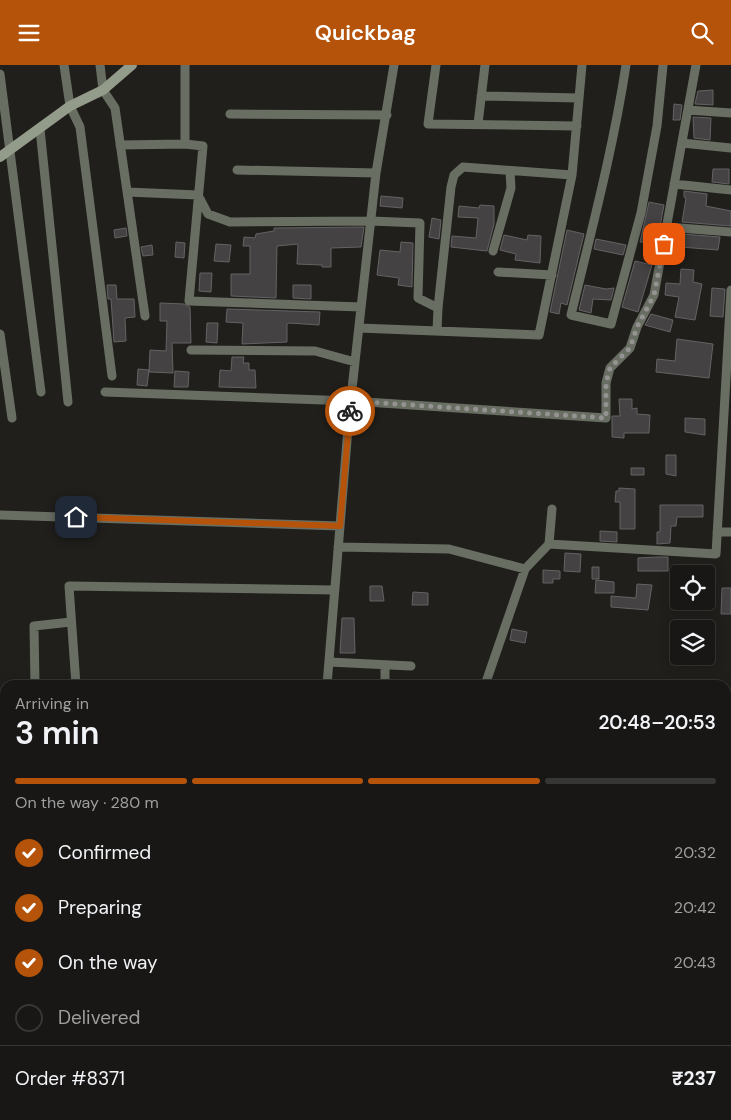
<!DOCTYPE html>
<html lang="en">
<head>
<meta charset="utf-8">
<style>
  body { margin:0; font-family:"DM Sans",sans-serif; background:#252422; color:#f1f3f6; height:100vh; display:flex; flex-direction:column; font-size:19px; white-space:nowrap }
  * { box-sizing:border-box; margin:0 }
  p { font-size:16px; color:#9f9fa0 }
  .icon { flex:none; width:28px; height:28px; fill:none; stroke:currentColor; stroke-width:2; stroke-linecap:round; stroke-linejoin:round }
  .map { position:relative; flex:1; overflow:hidden }
  .sheet { position:absolute; left:0px; top:615px; width:731px; height:440px; display:flex; flex-direction:column; background:#181715; border-radius:15px 15px 0 0; box-shadow:0 2px 12px #0003,0 0 0 1px #363634 }
  .sheet>* { flex:none }
  .controls { position:absolute; left:670px; top:500px; display:grid; gap:10px }
  .controls a { display:grid; place-items:center; width:45px; height:45px; border-radius:5px; background:#181715; box-shadow:0 2px 12px #0003,0 0 0 1px #363634; font-size:25px }
  .pin { position:absolute; display:grid; place-items:center; width:42px; height:42px; color:#fff; margin:-21px; border-radius:10px; box-shadow:0 2px 8px #0006 }
  .courier { position:absolute; display:grid; place-items:center; width:50px; height:50px; margin:-25px; border:4px solid #b45309; border-radius:50%; background:#fff; color:#222; box-shadow:0 1px 6px #0007 }
  .summary em { font-style:normal; font-weight:600 }
  .summary div { display:flex; flex-direction:column-reverse }
  .summary { display:flex; align-items:center; justify-content:space-between; height:85px; padding:0 15px }
  h1 { font-size:32px; font-weight:600; line-height:38px }
  .bar { display:grid; grid-template-columns:repeat(4,1fr); gap:8px 5px; align-content:center; height:60px; padding:0 15px }
  .bar i { height:6px; border-radius:4px; background:#363634 }
  .bar .current { background:#b45309 }
  .bar p { grid-column:span 4 }
  .line { display:flex; align-items:center; gap:12px; padding:0 15px; border-top:1px solid #363634 }
  .line div { flex:1 }
  ol { padding:0 15px; list-style:none }
  li { display:flex; align-items:center; gap:15px; height:55px }
  li p { margin-inline-start:auto }
  li .icon { padding:5px; border-radius:50%; background:#b45309; color:#fff; stroke-width:4 }
  li:last-child { color:#9f9fa0 }
  li i { width:28px; height:28px; border:2px solid #363634; border-radius:50% }
  header { display:flex; justify-content:space-between; align-items:center; height:65px; padding:0 15px; background:#b45309; color:#fff; font-size:22px; font-weight:600 }
  .map>svg:first-child { display:block }
</style>
</head>
<body>
<header><svg class="icon" aria-label="menu" viewBox="0 0 24 24"><path d="M4 6h16M4 12h16M4 18h16"/></svg>Quickbag<svg class="icon" aria-label="search" viewBox="0 0 24 24"><circle cx="10" cy="10" r="6"/><path d="M15 15l6 6"/></svg></header>
<div class="map">
<svg width="731" height="1055" viewBox="0 0 731 1055">
  <rect width="100%" height="100%" fill="#201f1c"/>
  <path fill="#454243" stroke="#656263" d="M713,25V40L695,39L698,26Z
    M674,39L682,40L680,55H673Z
    M693,52L711,53L710,75L694,73Z
    M713,104H729V119L712,117Z
    M684,126L707,129L706,141L731,146V161L682,157L686,133L684,132Z
    M381,131L403,133L402,143L380,141Z
    M649,137L664,140L657,178L640,177Z
    M480,140L494,141V159L487,186L451,182L452,171L476,173L478,153L458,152L459,141L479,143Z
    M432,153L441,155L439,174L429,172Z
    M364,162L361,182L331,183V202H322V200L297,199L298,179L277,181L276,233L231,231V209H250V181H243L244,172L255,173L256,169L274,166V163Z
    M126,163L127,171L115,173L114,165Z
    M567,165L584,169L567,240L561,238L559,249L550,247Z
    M682,169L720,172L718,185L681,182Z
    M504,170L527,175L528,170L541,171L540,198L515,195L516,189L500,185Z
    M596,174L626,180L623,190L594,184Z
    M176,177L185,178L184,193L175,192Z
    M401,177L413,178L412,222L398,220L399,213L377,210L380,185L400,187Z
    M216,179L231,180L229,197L214,196Z
    M152,180L153,190L143,191L141,182Z
    M635,196L652,200L638,247L622,242Z
    M681,204L694,205L693,217L702,219L695,255L675,252L679,232L665,230L666,218L680,219Z
    M200,208H212L211,227L199,226Z
    M107,220H116L117,234H134L135,252L125,253L126,276L114,277L111,234H108Z
    M293,220H311V234L293,233Z
    M585,220L606,224L614,223L611,235L593,234L591,248L579,245Z
    M712,223L725,224L723,252L710,251Z
    M160,238L184,239L190,242L191,278H172L173,308L149,307L150,285L166,286L167,256H160Z
    M227,244L320,247L319,260L289,258L287,259V277L242,279L243,258L226,257Z
    M651,249L673,255L670,267L645,260Z
    M207,258H218L217,278L206,277Z
    M677,274L713,279L709,313L656,307L657,294L675,296Z
    M232,292H244L243,298H249V305H255L256,323L219,322L220,305L231,306Z
    M138,304L149,305L147,321L137,320Z
    M175,306L189,307L188,322H174Z
    M619,334H632V344L637,343V349L650,350L649,368H624V373L612,372V351H620Z
    M685,353L705,354V370L685,367Z
    M666,390H676V411L666,409Z
    M631,403H644V410H631Z
    M619,423L635,424V464H620V437H615L616,426H619Z
    M660,440H703V452H677L676,461H671L670,478L657,479V467H660Z
    M600,466L617,467V477L600,476Z
    M565,488L581,489L580,507L564,506Z
    M657,492H668V506H638V493Z
    M592,502H599V514H592Z
    M543,505L560,506V514H553V518H543Z
    M596,515L614,517V528H595Z
    M637,519L652,520L648,545L611,542V531L636,533Z
    M370,521H382L384,536H370Z
    M722,523H731V549H721Z
    M413,527L428,528V540H412Z
    M342,553H354L355,588H340Z
    M512,564L527,567L525,578L510,575Z"/>
  <g fill="none" stroke-linecap="round" stroke-linejoin="round">
    <path stroke="#696e63" stroke-width="9" d="M64,0L70,41L80,62L112,311
      M100,0L103,25L115,43L145,251
      M185,0V79L203,81L189,236L361,242
      M436,0L428,59L577,61
      M626,0C613,85 591,167 571,250L611,259L641,148L657,61L663,0
      M0,9L41,327
      M481,31L579,33
      M688,45L731,48
      M230,49L387,50
      M478,59L485,0
      M40,64L68,337
      M682,78L731,83
      M120,80L185,79
      M237,105L376,108
      M674,119L731,125
      M127,127L198,130L208,149L230,157L371,156L420,158L418,233L438,243L437,266
      M667,162L731,167
      M493,186L511,123L510,106
      M498,207L552,210
      M438,243L451,122L454,110L463,102L572,110
      M359,263L539,270L572,110L582,0
      M0,269L12,353
      M191,285L315,286L355,297
      M105,327L351,336L606,353V318L610,303L630,283L637,262L654,230L696,0
      M0,450L340,461
      M717,467H731
      M549,479L716,489L731,225
      M338,482L449,484L525,504
      M329,597L411,601
      M385,600V620
      M35,620L34,561L71,557
      M76,620L69,521L335,525
      M327,620L349,351L376,108L394,0
      M485,620L525,504L549,479L552,444
      M726,905L731,906
      M726,965L731,946
      M489,1050L510,1055
      M289,1055V1050
      M582,1055L583,1050
      M715,1055L716,1050"/>
    <path stroke="#939c8a" stroke-width="10" d="M0,92L70,41L103,25L132,0"/>
  </g>
  <g fill="none" stroke-linecap="round" stroke-linejoin="round">
    <path stroke="#949391" stroke-width="5" stroke-dasharray="0 9" d="M350,346L351,336L606,353V318L610,303L630,283L637,262L654,230L664,179"/>
    <path stroke="#b45309" stroke-width="6" d="M76,452L340,461L350,346"/>
  </g>
</svg>
<div class="controls">
<a><svg class="icon" aria-label="locate" viewBox="0 0 24 24"><circle cx="12" cy="12" r="6"/><path d="M12 2v4M12 18v4M2 12h4M18 12h4"/></svg></a>
<a><svg class="icon" aria-label="layers" viewBox="0 0 24 24"><path d="M12 4l9 5-9 5-9-5zM3 14l9 5 9-5"/></svg></a>
</div>
<div class="pin" style="left:664px;top:179px;background:#ea580c"><svg class="icon" aria-label="bag" viewBox="0 0 24 24"><path d="M5 8h14l-1 12H6zM9 8a3 3 0 0 1 6 0"/></svg></div>
<div class="pin" style="left:76px;top:452px;background:#1f2937"><svg class="icon" aria-label="home" viewBox="0 0 24 24"><path d="M3 11l9-7 9 7M6 9v11h12V9"/></svg></div>
<div class="courier" style="left:350px;top:346px"><svg class="icon" aria-label="bike" viewBox="0 0 24 24"><circle cx="6" cy="16" r="4"/><circle cx="18" cy="16" r="4"/><path d="M6 16l4-8h5l3 8M10 8l3 8H6M13 5h3"/></svg></div>
<section class="sheet">
<div class="summary"><div><h1>3 min</h1><p>Arriving in</p></div><em>20:48–20:53</em></div>
<div class="bar"><i class="current"></i><i class="current"></i><i class="current"></i><i></i><p>On the way · 280 m</p></div>
<ol>
<li><svg class="icon" aria-label="check" viewBox="0 0 24 24"><path d="M5 12l5 5 9-10"/></svg>Confirmed<p>20:32</p></li>
<li><svg class="icon" aria-label="check" viewBox="0 0 24 24"><path d="M5 12l5 5 9-10"/></svg>Preparing<p>20:42</p></li>
<li><svg class="icon" aria-label="check" viewBox="0 0 24 24"><path d="M5 12l5 5 9-10"/></svg>On the way<p>20:43</p></li>
<li><i></i>Delivered</li>
</ol>
<div class="line" style="height:65px"><div>Order #8371</div><b>₹237</b></div>
</section>
</div>
</body>
</html>
